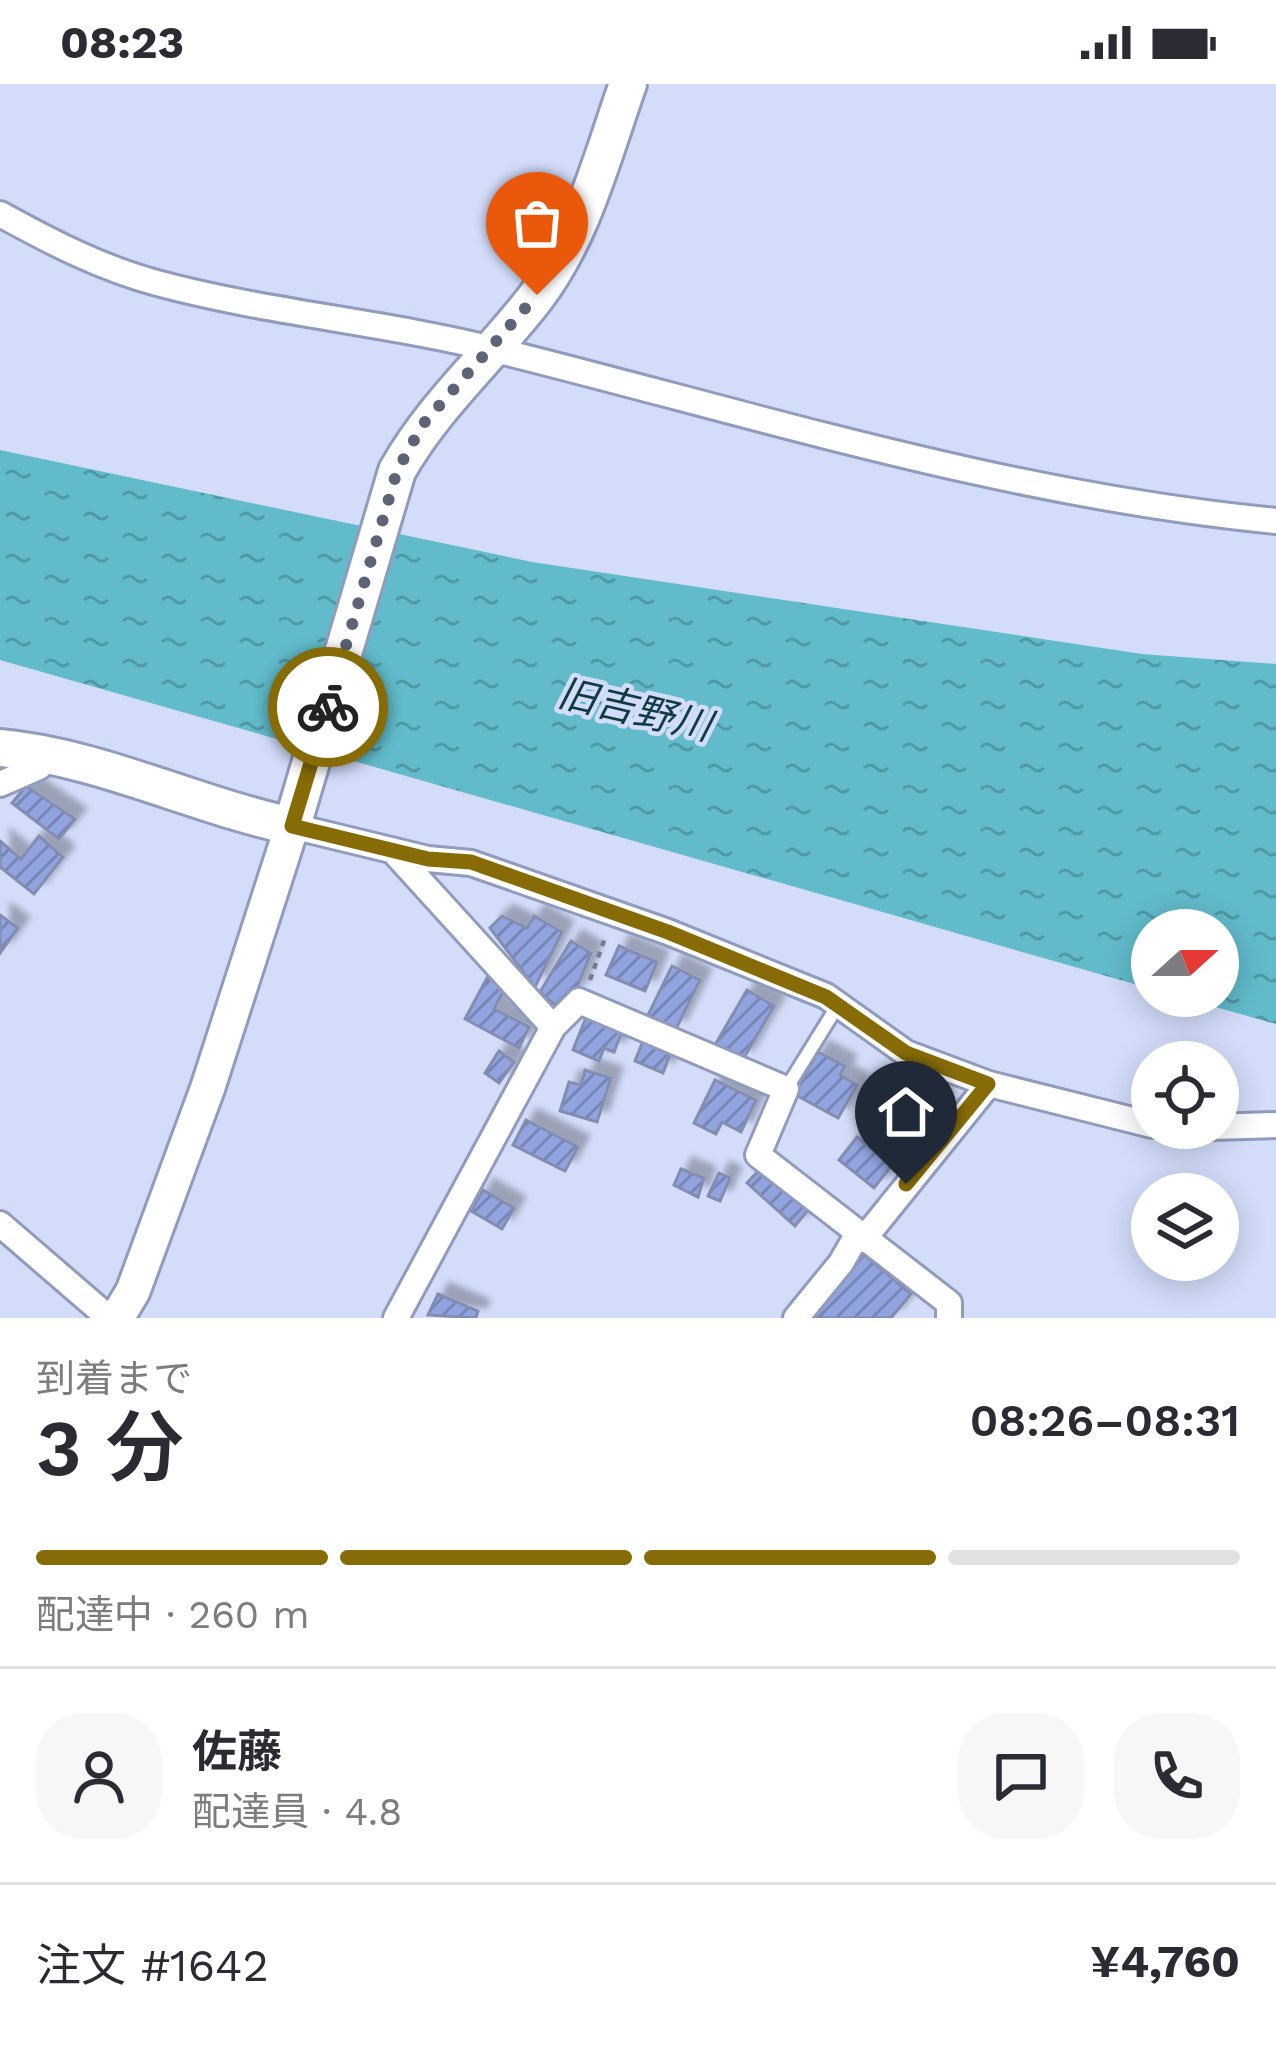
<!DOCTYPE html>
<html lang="ja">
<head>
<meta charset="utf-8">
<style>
  body { margin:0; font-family:"Work Sans","Noto Sans JP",sans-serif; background:#f7f7f7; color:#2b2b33; height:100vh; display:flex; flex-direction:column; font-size:45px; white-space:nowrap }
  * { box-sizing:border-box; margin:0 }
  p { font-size:39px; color:#7c7c81 }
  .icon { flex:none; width:66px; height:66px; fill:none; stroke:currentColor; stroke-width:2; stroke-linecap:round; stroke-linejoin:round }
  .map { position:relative; height:1234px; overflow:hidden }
  .panel { display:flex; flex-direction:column; background:#fff; flex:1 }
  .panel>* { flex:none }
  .needle { width:78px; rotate:69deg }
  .controls { position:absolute; left:1131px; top:825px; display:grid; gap:24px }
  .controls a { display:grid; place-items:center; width:108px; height:108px; border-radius:50%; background:#fff; box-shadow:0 6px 30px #0003; font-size:60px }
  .pin { position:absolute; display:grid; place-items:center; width:102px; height:102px; color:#fff; margin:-123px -51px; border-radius:50% 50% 50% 0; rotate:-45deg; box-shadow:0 0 12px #0007 }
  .pin .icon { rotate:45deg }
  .courier { position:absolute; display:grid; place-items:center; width:120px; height:120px; margin:-60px; border:9px solid #866b07; border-radius:50%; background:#fff; color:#222; box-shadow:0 3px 15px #0007 }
  .headline em { font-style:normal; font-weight:600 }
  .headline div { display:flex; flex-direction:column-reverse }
  .headline { display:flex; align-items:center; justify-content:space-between; height:204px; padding:0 36px }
  h1 { font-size:78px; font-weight:600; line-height:90px }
  .bar { display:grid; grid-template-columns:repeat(4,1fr); gap:18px 12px; align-content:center; height:144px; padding:0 36px }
  .bar i { height:15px; border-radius:9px; background:#e1e1e2 }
  .bar .selected { background:#866b07 }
  .bar p { grid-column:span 4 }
  .line { display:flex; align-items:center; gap:30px; padding:0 36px; border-top:3px solid #e1e1e2 }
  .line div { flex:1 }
  .round { display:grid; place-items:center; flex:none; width:126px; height:126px; border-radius:48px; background:#f7f7f7 }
  .status { display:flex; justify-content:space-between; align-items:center; height:84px; padding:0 60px; background:#fff; direction:ltr }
  .status svg { height:33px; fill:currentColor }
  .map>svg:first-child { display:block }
</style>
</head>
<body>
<div class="status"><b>08:23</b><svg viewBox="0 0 49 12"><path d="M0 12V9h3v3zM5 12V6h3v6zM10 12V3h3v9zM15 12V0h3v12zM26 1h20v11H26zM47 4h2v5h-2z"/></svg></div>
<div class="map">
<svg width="1276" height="1234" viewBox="0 0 1276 1234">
  <defs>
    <pattern id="water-ripples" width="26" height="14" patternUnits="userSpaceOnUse" patternTransform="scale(3)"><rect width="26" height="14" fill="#61bbcb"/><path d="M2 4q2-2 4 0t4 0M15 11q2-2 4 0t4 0" fill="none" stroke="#4f98a5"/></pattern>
    <pattern id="building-hatch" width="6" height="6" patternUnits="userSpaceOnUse" patternTransform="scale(3)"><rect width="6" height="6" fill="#91a4df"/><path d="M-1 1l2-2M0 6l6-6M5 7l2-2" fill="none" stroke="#7685b5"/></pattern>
    <filter id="shadow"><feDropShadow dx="11" dy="-11" stdDeviation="3" flood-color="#0004"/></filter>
  </defs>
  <rect width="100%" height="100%" fill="#d3ddfa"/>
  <path fill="url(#water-ripples)" d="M0,366L532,478L1142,570L1276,580V940L1176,912H1218V846H1152V905L0,576Z"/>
  <path fill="url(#building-hatch)" stroke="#828daf" stroke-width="3" filter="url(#shadow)" d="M26,702L75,735L59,755L12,719Z
    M39,752L63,773L34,810L0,783V757L21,775Z
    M0,831L18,844L0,869Z
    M502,832L527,844L534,832L562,848L535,903L490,844Z
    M571,857L591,869L575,908L556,922L540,908Z
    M619,862L657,878L645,907L606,891Z
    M672,882L700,896L675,947L647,933Z
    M487,894L505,904L494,925L529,943L519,964L465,935Z
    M747,906L774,922L742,977L715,961Z
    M587,931L623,945L614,968L604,964L599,977L573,966Z
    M643,957L671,968L663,989L635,977Z
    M499,967L514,978L499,999L485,989Z
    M818,968L845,982L840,991L857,1001L838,1034L794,1010Z
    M585,986L611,994L597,1038L560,1027L569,998L581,1001Z
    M903,990L940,1020L916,1050L879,1019Z
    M715,996L756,1016L741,1048L722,1038L716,1050L694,1039Z
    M526,1036L578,1063L565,1087L513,1061Z
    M857,1053L892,1081L874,1104L839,1076Z
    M762,1083L809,1125L795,1142L747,1099Z
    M681,1085L704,1094L698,1113L674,1101Z
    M719,1089L730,1094L720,1117L708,1112Z
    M483,1106L514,1124L502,1145L471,1127Z
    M864,1171L911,1210L891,1234H812Z
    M438,1210L478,1227L476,1234L428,1231Z"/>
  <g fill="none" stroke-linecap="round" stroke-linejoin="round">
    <g stroke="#909bbe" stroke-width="18">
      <path id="service" d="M786,1005L838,921"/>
    </g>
    <g stroke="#909bbe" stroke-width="30">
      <path id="minor" d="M0,130C51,158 101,184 157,199C268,229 385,238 496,266C757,331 1007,411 1276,437
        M0,700L39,683L53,668
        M292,742L428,775L471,779L668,848L826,912L906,969L989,1000L1152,1041
        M393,767L553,943
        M1178,1044L1276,1041
        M0,1140L109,1234
        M863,1156L989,1000
        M396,1234L553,943L579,917L786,1005L758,1071L949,1219V1234
        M796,1234L841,1179L857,1151"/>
    </g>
    <g stroke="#909bbe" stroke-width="39">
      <path id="tertiary" d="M117,1234L133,1207L208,1003L292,742"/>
    </g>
    <g stroke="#909bbe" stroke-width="42">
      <path id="secondary" d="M0,664C99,673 194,721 292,742L397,387C434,321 490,273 536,213C583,151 602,73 628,0"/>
    </g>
    <path stroke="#767d92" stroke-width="4.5" stroke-dasharray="6 6" stroke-linecap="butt" d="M590,896L606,851"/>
    <use href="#service" stroke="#fff" stroke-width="12"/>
    <use href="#minor" stroke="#fff" stroke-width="24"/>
    <use href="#tertiary" stroke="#fff" stroke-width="33"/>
    <use href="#secondary" stroke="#fff" stroke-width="36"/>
  </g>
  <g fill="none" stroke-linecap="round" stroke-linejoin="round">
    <path stroke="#5d6477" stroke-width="12" stroke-dasharray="0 21.6" d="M328,623L397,387L423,340L537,211"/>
    <path stroke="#866b07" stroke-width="15" d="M328,623L292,742L428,775L471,778L668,848L826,913L906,969L988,1000L906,1100"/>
  </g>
  <g text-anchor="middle" stroke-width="9" stroke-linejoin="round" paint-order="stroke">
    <g font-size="39" font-style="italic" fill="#103b42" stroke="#d3ddfa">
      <text transform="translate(635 625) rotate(13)" y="14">旧吉野川</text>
    </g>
  </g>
</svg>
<div class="controls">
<a><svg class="needle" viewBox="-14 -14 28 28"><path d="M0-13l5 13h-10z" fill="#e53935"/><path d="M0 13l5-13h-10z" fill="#7c7c81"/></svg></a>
<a><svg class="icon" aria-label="locate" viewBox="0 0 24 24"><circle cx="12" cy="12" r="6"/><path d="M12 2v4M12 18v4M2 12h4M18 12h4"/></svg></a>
<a><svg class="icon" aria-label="layers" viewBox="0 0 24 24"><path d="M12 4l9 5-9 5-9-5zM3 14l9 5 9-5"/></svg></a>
</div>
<div class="pin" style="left:537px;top:211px;background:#ea580c"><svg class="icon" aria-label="bag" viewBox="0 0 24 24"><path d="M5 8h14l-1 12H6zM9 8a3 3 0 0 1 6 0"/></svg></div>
<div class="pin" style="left:906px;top:1100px;background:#1f2937"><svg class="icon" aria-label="home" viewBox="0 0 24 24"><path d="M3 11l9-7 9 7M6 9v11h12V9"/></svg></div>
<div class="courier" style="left:328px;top:623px"><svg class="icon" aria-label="bike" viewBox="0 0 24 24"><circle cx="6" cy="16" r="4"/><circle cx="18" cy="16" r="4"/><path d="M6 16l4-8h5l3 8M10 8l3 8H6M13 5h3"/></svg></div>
</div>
<section class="panel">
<div class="headline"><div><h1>3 分</h1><p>到着まで</p></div><em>08:26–08:31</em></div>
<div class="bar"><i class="selected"></i><i class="selected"></i><i class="selected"></i><i></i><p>配達中 · 260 m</p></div>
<div class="line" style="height:216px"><a class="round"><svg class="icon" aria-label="person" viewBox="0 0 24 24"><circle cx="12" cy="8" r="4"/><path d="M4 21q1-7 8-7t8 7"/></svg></a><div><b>佐藤</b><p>配達員 · 4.8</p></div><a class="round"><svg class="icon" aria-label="chat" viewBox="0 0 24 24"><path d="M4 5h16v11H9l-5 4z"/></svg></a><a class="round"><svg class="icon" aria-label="phone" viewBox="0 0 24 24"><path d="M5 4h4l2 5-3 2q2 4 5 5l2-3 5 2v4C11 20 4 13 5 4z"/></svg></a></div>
<div class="line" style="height:156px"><div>注文 #1642</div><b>¥4,760</b></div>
</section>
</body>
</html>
